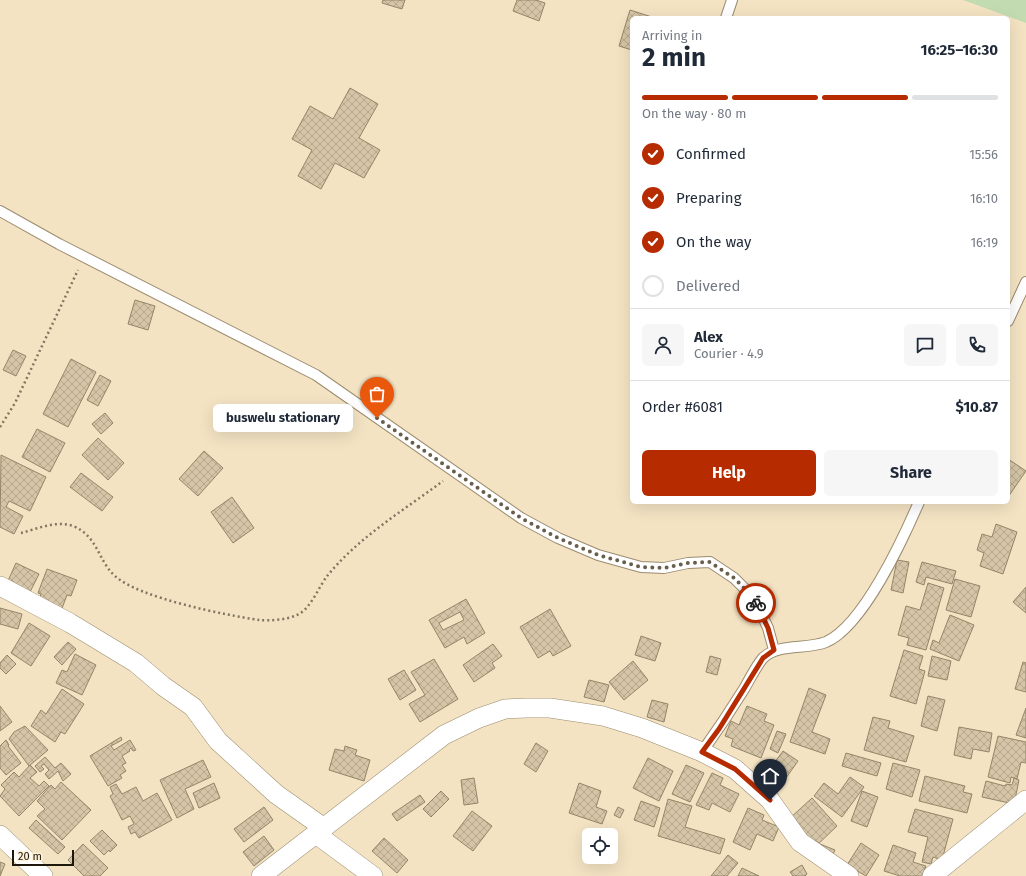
<!DOCTYPE html>
<html lang="en">
<head>
<meta charset="utf-8">
<style>
  body { margin:0; font-family:"Fira Sans",sans-serif; background:#f6f6f7; color:#1f2937; height:100vh; display:flex; flex-direction:column; font-size:15px; white-space:nowrap }
  * { box-sizing:border-box; margin:0 }
  p { font-size:13px; color:#747a83 }
  .icon { flex:none; width:22px; height:22px; fill:none; stroke:currentColor; stroke-width:2; stroke-linecap:round; stroke-linejoin:round }
  .map { position:relative; flex:1; overflow:hidden }
  .drawer { position:absolute; left:630px; top:16px; width:380px; height:488px; display:flex; flex-direction:column; background:#fff; border-radius:6px; box-shadow:0 4px 16px #0002 }
  .drawer>* { flex:none }
  .buttons { position:absolute; left:582px; top:828px; display:grid; gap:8px }
  .buttons a { display:grid; place-items:center; width:36px; height:36px; border-radius:6px; background:#fff; box-shadow:0 4px 16px #0002; font-size:20px }
  .scale { position:absolute; left:12px; bottom:10px; width:62px; box-sizing:border-box; padding-left:4px; border:2px solid #1d170c; border-top:0; font-size:11px; line-height:14px; white-space:nowrap; color:#1d170c; -webkit-text-stroke:3px #fef1d7; paint-order:stroke }
  .pin { position:absolute; display:grid; place-items:center; width:34px; height:34px; color:#fff; margin:-41px -17px; border-radius:50% 50% 50% 0; rotate:-45deg; box-shadow:0 0 4px #0007 }
  .pin .icon { rotate:45deg }
  .courier { position:absolute; display:grid; place-items:center; width:40px; height:40px; margin:-20px; border:3px solid #b62c00; border-radius:50%; background:#fff; color:#222; box-shadow:0 1px 5px #0007 }
  .bubble { position:absolute; height:28px; border-radius:6px; background:#fff; box-shadow:0 4px 16px #0002; font-size:13px; font-weight:700; line-height:28px; text-align:center }
  .headline em { font-style:normal; font-weight:700 }
  .headline div { display:flex; flex-direction:column-reverse }
  .headline { display:flex; align-items:center; justify-content:space-between; height:68px; padding:0 12px }
  h1 { font-size:26px; font-weight:700; line-height:30px }
  .bar { display:grid; grid-template-columns:repeat(4,1fr); gap:6px 4px; align-content:center; height:48px; padding:0 12px }
  .bar i { height:5px; border-radius:3px; background:#e0e1e3 }
  .bar .selected { background:#b62c00 }
  .bar p { grid-column:span 4 }
  .line { display:flex; align-items:center; gap:10px; padding:0 12px; border-top:1px solid #e0e1e3 }
  .line div { flex:1 }
  .round { display:grid; place-items:center; flex:none; width:42px; height:42px; border-radius:6px; background:#f6f6f7 }
  ol { padding:0 12px; list-style:none }
  li { display:flex; align-items:center; gap:12px; height:44px }
  li p { margin-inline-start:auto }
  li .icon { padding:4px; border-radius:50%; background:#b62c00; color:#fff; stroke-width:4 }
  li:last-child { color:#747a83 }
  li i { width:22px; height:22px; border:2px solid #e0e1e3; border-radius:50% }
  .cta { display:flex; gap:8px; margin-top:auto; padding:8px 12px }
  .cta a { flex:1; height:46px; border-radius:6px; background:#b62c00; color:#fff; font-size:16px; font-weight:700; line-height:46px; text-align:center }
  .cta a+a { background:#f6f6f7; color:#1f2937 }
  .map>svg:first-child { display:block }
</style>
</head>
<body>
<div class="map">
<svg width="1026" height="876" viewBox="0 0 1026 876">
  <defs>
    <pattern id="building-cross-hatch" width="8" height="8" patternUnits="userSpaceOnUse"><rect width="8" height="8" fill="#d5c5a6"/><path d="M0 0l8 8M0 8l8-8" fill="none" stroke="#b6a88e"/></pattern>
  </defs>
  <rect width="100%" height="100%" fill="#f3e3c3"/>
  <path fill="#c3dbb0" d="M963,0H1026V23Z"/>
  <path fill="url(#building-cross-hatch)" stroke="#938567" fill-rule="evenodd" d="M383,0H405L402,9L382,3Z
    M517,0H536L545,3L539,21L513,11Z
    M630,10L655,18H632V50L619,46Z
    M350,88L378,104L359,138L380,150L364,178L335,163L321,189L298,176L312,150L292,139L310,106L333,119Z
    M135,300L155,306L148,330L128,324Z
    M13,350L26,356L16,376L3,370Z
    M71,359L96,372L68,427L43,414Z
    M100,375L111,381L98,406L87,400Z
    M105,413L113,423L101,434L92,424Z
    M37,429L65,443L50,472L22,457Z
    M98,438L124,463L108,480L82,455Z
    M204,451L223,468L198,496L179,479Z
    M1,455L46,477L30,511L9,501L6,507L23,516L14,534L0,527Z
    M1008,459L1026,471L1008,497Z
    M81,473L113,497L102,511L70,487Z
    M232,497L254,528L233,543L211,512Z
    M996,524L1017,532L1003,574L980,566L984,553L977,550L982,534L992,537Z
    M897,560L909,562L903,593L891,590Z
    M922,562L956,571L952,584L926,577L924,585L916,582Z
    M16,563L39,574L29,594L7,583Z
    M47,569L77,580L71,596L67,595L61,611L38,603L41,594L38,593Z
    M955,579L980,586L971,617L946,610Z
    M928,583L944,588L926,650L907,645L909,638L898,635L906,606L920,610Z
    M1026,587V613L1013,602Z
    M466,599L485,633L467,644L464,637L445,648L429,620ZM460,612L464,620L443,630L439,623Z
    M0,608L22,614L18,629L0,624Z
    M550,609L571,646L553,656L550,651L538,658L520,627Z
    M950,615L974,625L959,661L930,649L933,640L939,643Z
    M29,623L50,636L31,666L11,653Z
    M641,636L661,643L655,661L635,655Z
    M68,642L76,649L62,665L54,657Z
    M493,644L502,656L492,663L495,668L474,682L463,665Z
    M904,650L923,656L919,669L925,671L916,704L890,696Z
    M75,654L96,665L82,695L56,683L62,670L67,672Z
    M7,655L16,664L6,674L0,668V663Z
    M710,656L721,659L717,675L706,672Z
    M932,656L951,661L947,680L928,676Z
    M434,659L458,699L420,722L409,704L425,695L411,672Z
    M633,661L648,680L624,700L609,682Z
    M1023,662L1026,663V692L1015,689Z
    M404,670L416,690L400,700L388,679Z
    M589,680L609,685L604,702L584,697Z
    M809,688L826,695L812,732L830,739L825,754L790,742Z
    M62,689L84,704L65,734L61,732L55,742L31,726L41,710L46,714Z
    M928,696L945,700L937,731L921,726Z
    M652,700L668,704L664,722L647,717Z
    M0,706L12,722L0,731Z
    M747,706L767,714L764,721L774,725L761,758L731,746L733,739L725,736L731,721L739,725Z
    M1026,708V738L1016,735Z
    M873,717L890,721L888,728L914,736L906,762L864,750Z
    M25,726L48,750L29,766L9,739L14,732Z
    M959,727L992,733L989,752L973,749L971,759L954,755Z
    M777,731L786,734L778,753L770,749Z
    M998,736L1026,742V763L1021,762L1017,779L1011,777L1010,783L988,777Z
    M121,737L122,740L111,746L114,750L130,740L136,750L133,751L131,748L129,750L130,751L122,756L126,763L122,765L126,771L120,775L122,778L108,786L90,756Z
    M6,740L9,745L8,746L21,763L6,775L0,768V746Z
    M536,743L548,751L536,772L524,764Z
    M345,746L357,750L355,755L370,760L364,781L329,770L335,749L344,751Z
    M783,751L798,761L781,785L766,774Z
    M846,753L881,763L877,776L842,766Z
    M45,757L55,768L61,763L71,774L63,781L58,771L49,779L45,774L49,770L44,764L41,766L44,769L40,772L35,766Z
    M648,758L673,771L659,801L633,788Z
    M203,760L211,777L185,789L194,809L177,818L160,780Z
    M893,763L920,770L912,797L886,789Z
    M30,765L37,772L30,778L39,786L44,781L49,786L19,816L0,796L5,789L1,785L14,772L19,777Z
    M686,765L704,773L690,802L672,794Z
    M712,773L723,778L720,785L739,794L730,812L712,803L709,810L696,805Z
    M925,776L965,786L963,792L972,794L967,813L919,801Z
    M850,777L864,787L842,817L814,796L824,783L838,794Z
    M474,778L478,803L464,805L461,780Z
    M1014,778L1019,780L1014,804L982,797L986,781L1005,786L1006,784L1012,785Z
    M61,782L91,810L62,840L37,816L45,809L37,801L51,785L55,789Z
    M214,783L220,798L199,808L193,793Z
    M579,783L601,791L596,807L607,811L602,824L569,813Z
    M116,784L122,794L136,787L143,801L157,793L172,820L139,838L135,832L131,834L128,827L134,824L130,816L122,820L110,796L113,794L110,787Z
    M441,791L449,799L431,817L423,809Z
    M862,791L878,797L867,827L851,821Z
    M420,795L425,802L397,821L392,814Z
    M812,798L837,826L815,847L789,819Z
    M668,799L692,806L685,827L725,839L720,854L658,836Z
    M641,801L660,808L654,827L634,820Z
    M264,807L273,820L244,842L234,829Z
    M618,807L624,810L620,818L614,815Z
    M748,808L764,815L762,820L779,827L773,841L757,834L750,850L733,842Z
    M915,809L953,819L942,860L933,857L931,864L922,862L928,837L908,832Z
    M472,811L492,826L473,851L453,836Z
    M36,820L65,847L58,854L29,828Z
    M102,830L117,845L110,852L109,850L104,855L90,841Z
    M264,836L274,850L254,866L243,852Z
    M384,838L408,860L397,873L372,851Z
    M861,843L879,855L866,876L847,865Z
    M83,844L108,868L100,876H84L68,860Z
    M820,844L835,850L832,856L817,849Z
    M893,845L916,853L913,862L926,866L922,876H900L884,871Z
    M728,855L738,863L727,876H711Z
    M0,862L5,864L0,876Z
    M802,865L807,874L805,876H793L790,872Z
    M742,868L759,876H738Z"/>
  <g fill="none" stroke-linecap="round" stroke-linejoin="round">
    <g stroke="#9b8c6f" stroke-width="12">
      <path id="service" d="M726,18L732,0
        M0,211L59,244L316,375L521,518L558,538L598,555L641,567L664,568L688,563L710,562L734,578L754,598L768,628L774,650
        M1008,321L1026,282
        M702,752C717,731 731,710 744,689C750,679 756,666 763,658C779,643 806,650 826,642C863,626 903,539 919,502"/>
    </g>
    <g stroke="#9b8c6f" stroke-width="20">
      <path id="minor" d="M0,586L70,623L136,663L163,686L193,707L218,741L276,794L324,828
        M316,834L373,876
        M0,835L43,876
        M261,876L444,735L479,718L505,709L527,708H550L603,716L642,728L702,752L735,769L770,800L800,842L849,876
        M932,876L1026,800"/>
    </g>
    <path stroke="#807661" stroke-width="2.5" stroke-dasharray="2 3" stroke-linecap="butt" d="M0,427L15,403L78,270
      M21,533C37,529 56,520 73,526C98,536 98,561 115,576C139,598 225,615 259,620C270,621 286,620 297,615C312,608 318,587 328,575C359,537 404,510 443,481"/>
    <use href="#service" stroke="#fff" stroke-width="10"/>
    <use href="#minor" stroke="#fff" stroke-width="19"/>
  </g>
  <g fill="none" stroke-linecap="round" stroke-linejoin="round">
    <path stroke="#685e4c" stroke-width="4" stroke-dasharray="0 7.2" d="M377,418L521,518L558,538L598,555L641,567L664,568L688,563L710,562L734,578L754,598L756,603"/>
    <path stroke="#b62c00" stroke-width="5" d="M756,603L768,628L774,650L763,658L719,729L702,752L735,769L770,800"/>
  </g>
</svg>
<div class="buttons">
<a><svg class="icon" aria-label="locate" viewBox="0 0 24 24"><circle cx="12" cy="12" r="6"/><path d="M12 2v4M12 18v4M2 12h4M18 12h4"/></svg></a>
</div>
<div class="scale">20 m</div>
<div class="pin" style="left:377px;top:418px;background:#ea580c"><svg class="icon" aria-label="bag" viewBox="0 0 24 24"><path d="M5 8h14l-1 12H6zM9 8a3 3 0 0 1 6 0"/></svg></div>
<div class="pin" style="left:770px;top:800px;background:#1f2937"><svg class="icon" aria-label="home" viewBox="0 0 24 24"><path d="M3 11l9-7 9 7M6 9v11h12V9"/></svg></div>
<div class="courier" style="left:756px;top:603px"><svg class="icon" aria-label="bike" viewBox="0 0 24 24"><circle cx="6" cy="16" r="4"/><circle cx="18" cy="16" r="4"/><path d="M6 16l4-8h5l3 8M10 8l3 8H6M13 5h3"/></svg></div>
<div class="bubble" style="left:213px;top:404px;width:140px">buswelu stationary</div>
<section class="drawer">
<div class="headline"><div><h1>2 min</h1><p>Arriving in</p></div><em>16:25–16:30</em></div>
<div class="bar"><i class="selected"></i><i class="selected"></i><i class="selected"></i><i></i><p>On the way · 80 m</p></div>
<ol>
<li><svg class="icon" aria-label="check" viewBox="0 0 24 24"><path d="M5 12l5 5 9-10"/></svg>Confirmed<p>15:56</p></li>
<li><svg class="icon" aria-label="check" viewBox="0 0 24 24"><path d="M5 12l5 5 9-10"/></svg>Preparing<p>16:10</p></li>
<li><svg class="icon" aria-label="check" viewBox="0 0 24 24"><path d="M5 12l5 5 9-10"/></svg>On the way<p>16:19</p></li>
<li><i></i>Delivered</li>
</ol>
<div class="line" style="height:72px"><a class="round"><svg class="icon" aria-label="person" viewBox="0 0 24 24"><circle cx="12" cy="8" r="4"/><path d="M4 21q1-7 8-7t8 7"/></svg></a><div><b>Alex</b><p>Courier · 4.9</p></div><a class="round"><svg class="icon" aria-label="chat" viewBox="0 0 24 24"><path d="M4 5h16v11H9l-5 4z"/></svg></a><a class="round"><svg class="icon" aria-label="phone" viewBox="0 0 24 24"><path d="M5 4h4l2 5-3 2q2 4 5 5l2-3 5 2v4C11 20 4 13 5 4z"/></svg></a></div>
<div class="line" style="height:52px"><div>Order #6081</div><b>$10.87</b></div>
<div class="cta"><a>Help</a><a>Share</a></div>
</section>
</div>
</body>
</html>
